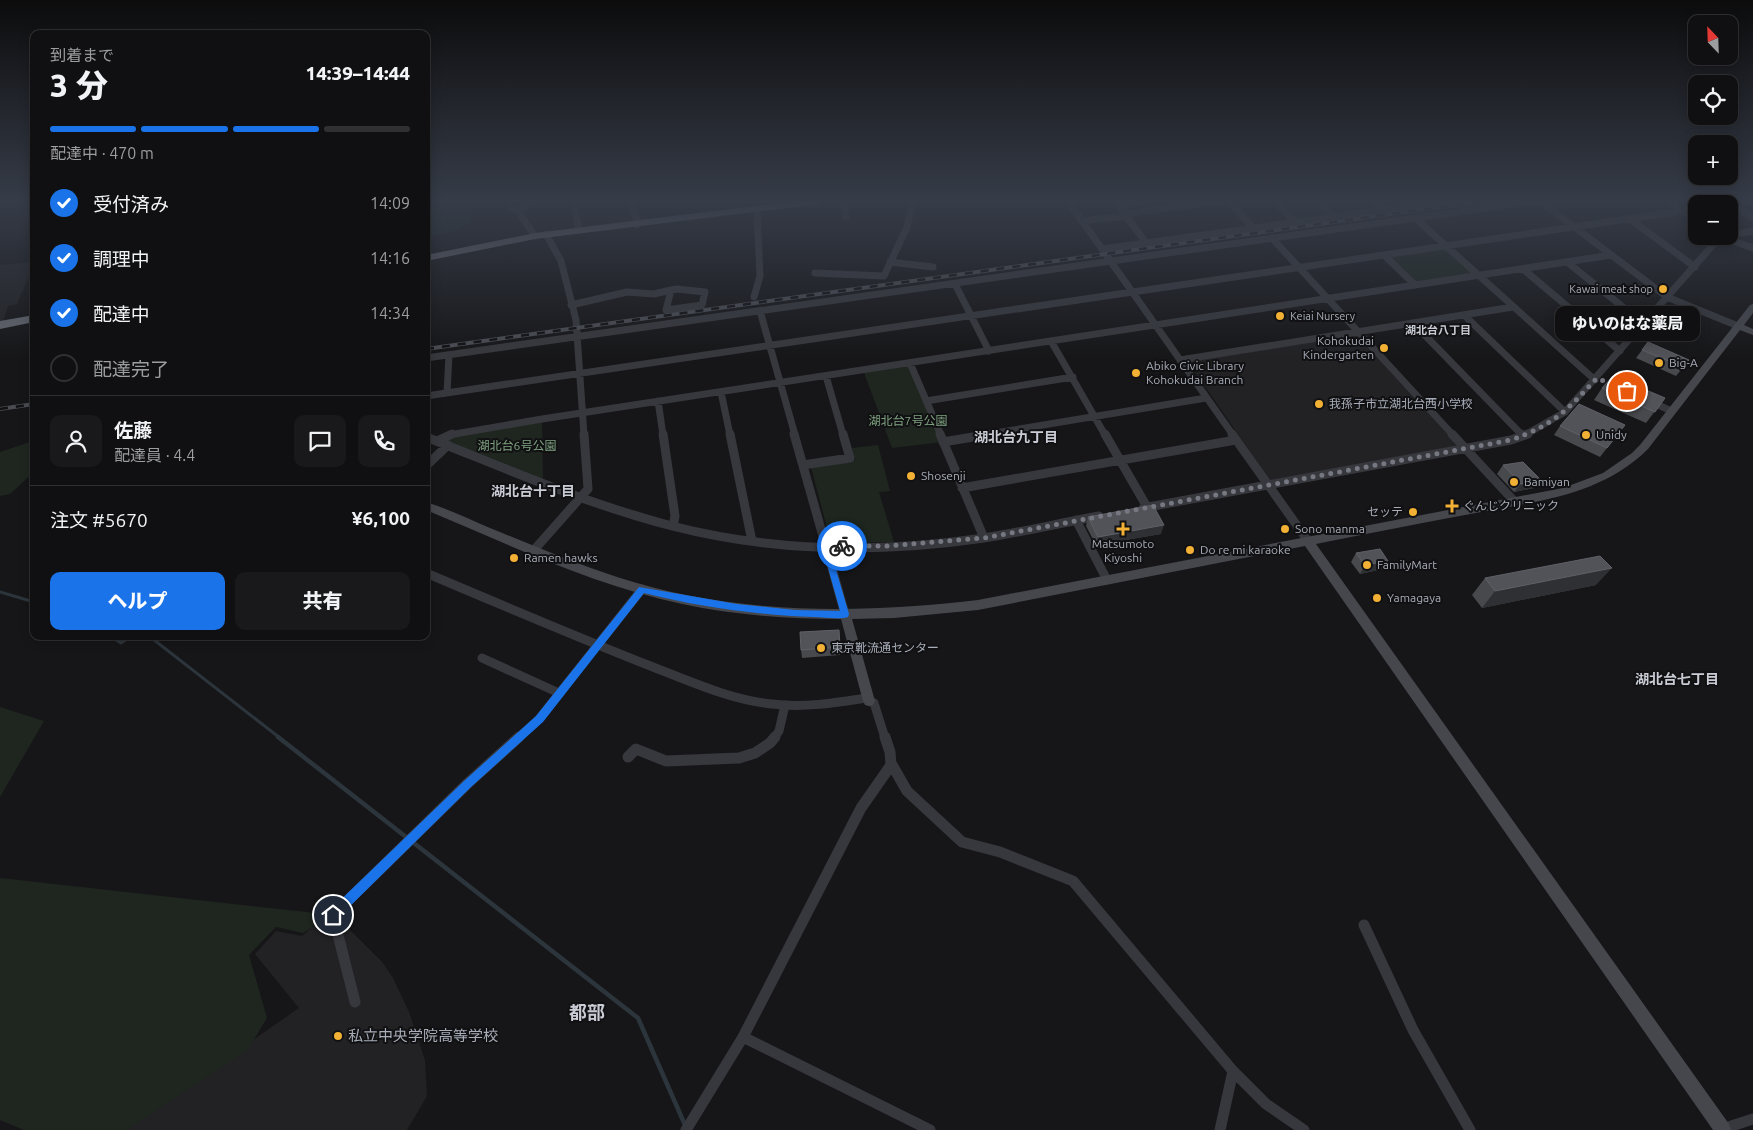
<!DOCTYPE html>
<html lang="ja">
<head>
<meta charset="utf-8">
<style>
  body { margin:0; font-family:Ubuntu,"Noto Sans JP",sans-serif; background:#19191b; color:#f1f3f6; height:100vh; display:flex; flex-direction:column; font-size:19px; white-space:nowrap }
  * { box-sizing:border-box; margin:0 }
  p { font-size:16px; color:#9c9d9f }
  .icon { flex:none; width:28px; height:28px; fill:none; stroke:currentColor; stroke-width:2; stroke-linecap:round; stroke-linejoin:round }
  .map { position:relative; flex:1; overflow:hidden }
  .side { position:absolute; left:30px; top:30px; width:400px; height:610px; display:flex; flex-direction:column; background:#101012; border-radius:10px; box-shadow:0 2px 12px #0003,0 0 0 1px #303032 }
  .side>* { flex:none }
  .needle { width:32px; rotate:337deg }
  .buttons { position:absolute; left:1688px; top:15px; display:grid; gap:10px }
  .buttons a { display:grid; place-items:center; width:50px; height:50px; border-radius:10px; background:#101012; box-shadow:0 2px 12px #0003,0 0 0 1px #303032; font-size:25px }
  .pin { position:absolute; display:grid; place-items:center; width:42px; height:42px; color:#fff; margin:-21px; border:2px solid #fff; border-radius:50%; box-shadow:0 1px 5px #0007 }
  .courier { position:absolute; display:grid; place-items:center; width:50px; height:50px; margin:-25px; border:4px solid #1a73e8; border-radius:50%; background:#fff; color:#222; box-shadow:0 1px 6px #0007 }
  .bubble { position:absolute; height:35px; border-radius:10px; background:#101012; box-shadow:0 2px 12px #0003,0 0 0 1px #303032; font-size:16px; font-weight:800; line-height:35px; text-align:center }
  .headline em { font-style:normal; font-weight:800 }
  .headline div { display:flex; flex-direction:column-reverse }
  .headline { display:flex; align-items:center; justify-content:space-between; height:85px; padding:0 20px }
  h1 { font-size:32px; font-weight:800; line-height:38px }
  .bar { display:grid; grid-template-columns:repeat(4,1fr); gap:8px 5px; align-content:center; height:60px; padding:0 20px }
  .bar i { height:6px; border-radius:4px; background:#303032 }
  .bar .current { background:#1a73e8 }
  .bar p { grid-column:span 4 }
  .line { display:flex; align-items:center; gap:12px; padding:0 20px; border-top:1px solid #303032 }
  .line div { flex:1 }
  .round { display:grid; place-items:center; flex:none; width:52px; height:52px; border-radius:10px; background:#19191b }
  ol { padding:0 20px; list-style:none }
  li { display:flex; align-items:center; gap:15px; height:55px }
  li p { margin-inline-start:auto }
  li .icon { padding:5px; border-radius:50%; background:#1a73e8; color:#fff; stroke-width:4 }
  li:last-child { color:#9c9d9f }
  li i { width:28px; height:28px; border:2px solid #303032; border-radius:50% }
  .action { display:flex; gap:10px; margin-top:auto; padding:10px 20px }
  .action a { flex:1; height:58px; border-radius:10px; background:#1a73e8; color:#fff; font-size:20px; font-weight:800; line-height:58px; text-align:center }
  .action a+a { background:#19191b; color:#f1f3f6 }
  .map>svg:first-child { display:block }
</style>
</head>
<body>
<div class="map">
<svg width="1753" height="1130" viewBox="0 0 1753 1130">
  <rect width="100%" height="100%" fill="#161618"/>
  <path fill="#222225" d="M34,262V274L28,279L17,304L8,306L3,322L0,323V265Z
    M1357,335L1461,447L1271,482L1188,362Z
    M331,911L383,963L393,978L409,1012L425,1060L427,1096L407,1130H124L299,1008L255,954L276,931L302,936Z"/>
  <path fill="#1e261f" d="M430,201H485L471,209L469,223L459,230L426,237V203Z
    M1279,201H1316L1330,214L1297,219Z
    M1445,246L1478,276L1415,285L1384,255Z
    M910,363L943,442L892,448L863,370Z
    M542,419L543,482L437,441Z
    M30,442L34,447V472L10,494L0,496V452Z
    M878,445L890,491L879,492L894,542L831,543L811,467L855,460L852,448Z
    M0,707L44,721L0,797Z
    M0,878L333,915L303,933L276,927L249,955L267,1018L247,1051L127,1130H24L0,1120Z"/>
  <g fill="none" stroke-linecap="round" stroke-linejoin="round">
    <path stroke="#2c353c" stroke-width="3" d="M0,592L34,602
      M110,636L121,643L131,636
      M149,636L280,738"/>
    <path stroke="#2c353c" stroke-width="4.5" d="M278,737L638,1018L685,1125"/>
    <path stroke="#37383d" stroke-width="7" d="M573,201L579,230
      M628,201L636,216L637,225
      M843,201L846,217
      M1068,201L1102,249L1448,201
      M1115,201L1146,243
      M1229,201L1253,228
      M1275,201L1295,222
      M1318,201L1334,217
      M1375,201L1385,210
      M1539,201L1415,218L1595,380
      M1540,201L1667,297L1738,326
      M1669,201L1696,220
      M1727,201L1753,218
      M1729,205L1751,201
      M1118,206L1145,202
      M510,208L518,211L535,236
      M518,211L537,201
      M1124,214L1221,201
      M1630,219L1695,267
      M1082,221L1126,216
      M546,234L561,261L576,320L584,435
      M1729,235L1753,231
      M1719,236L1753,248
      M1272,238L1453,435
      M1102,249L1233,435
      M1384,255L1415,285
      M890,262L933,267
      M1567,262L1644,324
      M1523,269L1620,351
      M815,273L884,276L907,227L913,201
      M955,284L989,351
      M677,289L705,292L702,305L666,310L671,290Z
      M754,297L760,276L757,209
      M571,305L627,292L654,294L671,290
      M760,311L795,435
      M1464,315L1565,412
      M1413,323L1522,435
      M1051,341L1105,435
      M426,358L1415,218
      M1180,360L1513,307
      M910,363L941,435
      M826,376L843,435
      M721,392L730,435
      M447,393L449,355
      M426,396L1696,209
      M658,401L663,435
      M926,401L1073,377
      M1650,401L1671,411
      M449,435L542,419L1611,255
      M983,435L1206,398
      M1525,435L1565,412L1720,237L1724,236"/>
    <path stroke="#37383d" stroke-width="9" d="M663,434L675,516L673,526
      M730,434L752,541
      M794,434L845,614
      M940,434L984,538
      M1105,434L1147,507
      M1232,434L1308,541
      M1452,434L1514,501
      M1521,434L1523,436
      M426,437C507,469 587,504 672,526C773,552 881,553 984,538C1022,532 1061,523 1099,516
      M437,441L452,434
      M943,442L991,434
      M803,465L850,458L843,434
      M426,466L448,445
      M962,488L1236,440
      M1143,508L1511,440L1528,434
      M1076,520L1107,580
      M534,550L588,489L584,434
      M426,573C502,605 577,637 653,667C692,682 731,700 772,704C803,708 835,703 866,698
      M482,658L559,693
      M869,701L874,703L885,738
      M518,738L539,719L642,589
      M774,738L779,731L785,705"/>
    <path stroke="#37383d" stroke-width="11" d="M628,757L636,749L666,761L739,758L755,753L770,743L775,737
      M891,763L907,791L962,842L1000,852L1073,881L1233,1071L1220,1130
      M1364,925L1413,1030L1470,1130
      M355,1002L333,915L467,784L519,737
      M743,1037L930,1130
      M1233,1071L1266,1104L1304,1130
      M686,1130L743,1037L861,808L891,765L890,752L885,737
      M1719,1130L1753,1119"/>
    <path fill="#45474d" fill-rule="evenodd" d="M1753,304V313L1744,325L1753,329V335L1740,330L1648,449C1599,498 1529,502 1465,515C1415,524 1366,534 1316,544L1729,1124L1731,1130H1713L1305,546L978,610L894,618L852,619L875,701L873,705L869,706L865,705L863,701L841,619C787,619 734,615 682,604C593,585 510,545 426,510V502C448,509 469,519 490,528C532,545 574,563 617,577C734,615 857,614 978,600L1563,488L1603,473L1632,453L1640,445L1750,305Z"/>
    <path fill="#63666e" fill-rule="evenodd" d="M795,201H824L819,204L535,239L426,261V255L535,233Z
      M34,315V322L0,329V321Z"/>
    <g stroke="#4a4c52" stroke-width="4">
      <path id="rail" d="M426,349L1484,201
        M0,409L34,404"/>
    </g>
    <use href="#rail" stroke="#111113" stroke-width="2.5" stroke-dasharray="8" stroke-linecap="butt"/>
  </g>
  <path fill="#47494d" d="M1642,350L1689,360L1676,376L1636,358Z
    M1602,388L1665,398L1646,423L1594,400Z
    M1625,425L1600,457L1554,435L1560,426Z
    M1503,465L1541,480L1534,488L1514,492L1497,474Z
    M1088,517L1161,534L1096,545L1086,526Z
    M1356,553L1388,561L1383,569L1360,574L1351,562Z
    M1485,578L1596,585L1482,608L1472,595Z
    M839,630L840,655L802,658L801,650Z"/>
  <path fill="#2f3033" d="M1541,480L1534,488L1514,492L1521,484Z
    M1164,525L1161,534L1096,545L1098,537Z
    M1388,561L1383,569L1360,574L1365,565Z
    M1612,568L1596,585L1482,608L1495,591Z"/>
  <path fill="#525359" stroke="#5f6168" d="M1648,342L1689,360L1683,367L1642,350Z
    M1613,376L1665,398L1655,412L1602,388Z
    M1579,404L1625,425L1607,448L1560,426Z
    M1523,462L1541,480L1521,484L1503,465Z
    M1153,505L1164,525L1098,537L1088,517Z
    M1380,549L1388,561L1365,565L1356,553Z
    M1600,556L1612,568L1495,591L1485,578Z
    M839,630L840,647L801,650L800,632Z"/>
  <linearGradient id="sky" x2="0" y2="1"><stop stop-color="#0c0c0d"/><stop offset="0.56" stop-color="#363c48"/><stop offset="1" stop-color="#363c48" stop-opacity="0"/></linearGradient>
  <rect width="1753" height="359" fill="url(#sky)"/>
  <path fill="#1a73e8" d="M826,543H842L846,546L842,549H830L849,614L848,617C838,620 825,617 814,617C757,615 699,607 644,593L543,722L471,787L337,919L333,920L329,919L328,915L329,911L464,781L536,716L639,587L737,604L795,610L840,611L822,546Z"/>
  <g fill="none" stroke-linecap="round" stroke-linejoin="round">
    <path stroke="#757880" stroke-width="5" stroke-dasharray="0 9" d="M842,546H887L984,538L1511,440C1554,425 1567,410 1597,378L1627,391"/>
  </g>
  <g fill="#f2b134" stroke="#111113" stroke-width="2">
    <circle cx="1663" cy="289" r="5"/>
    <circle cx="1280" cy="316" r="5"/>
    <circle cx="1384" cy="348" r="5"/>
    <circle cx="1659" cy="363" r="5"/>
    <circle cx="1136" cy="373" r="5"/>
    <circle cx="1319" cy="404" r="5"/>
    <circle cx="1586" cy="435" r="5"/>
    <circle cx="911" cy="476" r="5"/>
    <circle cx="1514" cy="482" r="5"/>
    <path d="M1449.5 498.5h5v5h5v5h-5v5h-5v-5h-5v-5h5z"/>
    <circle cx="1413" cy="512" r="5"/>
    <path d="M1120.5 521.5h5v5h5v5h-5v5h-5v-5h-5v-5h5z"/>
    <circle cx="1285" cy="529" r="5"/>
    <circle cx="1190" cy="550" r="5"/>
    <circle cx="514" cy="558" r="5"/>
    <circle cx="1367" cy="565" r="5"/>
    <circle cx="1377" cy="598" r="5"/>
    <circle cx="821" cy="648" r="5"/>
    <circle cx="338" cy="1036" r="5"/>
  </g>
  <g text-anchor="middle" stroke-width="4" stroke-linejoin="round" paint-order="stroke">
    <g font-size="11" fill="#a8adb8" stroke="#111113" text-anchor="end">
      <text x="1653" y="293">Kawai meat shop</text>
      <text x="1290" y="320" text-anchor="start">Keiai Nursery</text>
    </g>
    <g font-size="11" font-weight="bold" fill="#c9ccd4" stroke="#111113">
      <text x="1438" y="334">湖北台八丁目</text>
    </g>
    <g font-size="12" fill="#a8adb8" stroke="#111113" text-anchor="start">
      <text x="1374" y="345" text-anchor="end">Kohokudai<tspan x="1374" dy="14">Kindergarten</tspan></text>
      <text x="1669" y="367">Big-A</text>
      <text x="1146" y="370">Abiko Civic Library<tspan x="1146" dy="14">Kohokudai Branch</tspan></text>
      <text x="1329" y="408">我孫子市立湖北台西小学校</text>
      <text x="1596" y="439">Unidy</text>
      <text x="921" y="480">Shosenji</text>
      <text x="1524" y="486">Bamiyan</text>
      <text x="1463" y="510">ぐんじクリニック</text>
      <text x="1403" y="516" text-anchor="end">セッテ</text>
      <text x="1295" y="533">Sono manma</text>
      <text x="1123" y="548" text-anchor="middle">Matsumoto<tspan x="1123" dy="14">Kiyoshi</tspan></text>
      <text x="1200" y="554">Do re mi karaoke</text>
      <text x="524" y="562">Ramen hawks</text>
      <text x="1377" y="569">FamilyMart</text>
      <text x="1387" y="602">Yamagaya</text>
      <text x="831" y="652">東京靴流通センター</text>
    </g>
    <g font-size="12" fill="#7fa381" stroke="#111113">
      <text x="908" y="425">湖北台7号公園</text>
      <text x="517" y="450">湖北台6号公園</text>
    </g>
    <g font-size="14" font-weight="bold" fill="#c9ccd4" stroke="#111113">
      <text x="1016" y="442">湖北台九丁目</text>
      <text x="533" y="496">湖北台十丁目</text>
      <text x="1677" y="684">湖北台七丁目</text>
    </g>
    <g font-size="15" fill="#a8adb8" stroke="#111113" text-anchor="start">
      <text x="348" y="1041">私立中央学院高等学校</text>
    </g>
    <g font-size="18" font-weight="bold" fill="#c9ccd4" stroke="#111113">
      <text x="587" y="1019">都部</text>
    </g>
  </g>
</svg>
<div class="buttons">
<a><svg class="needle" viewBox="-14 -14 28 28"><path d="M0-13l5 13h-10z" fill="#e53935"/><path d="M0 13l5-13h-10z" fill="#9c9d9f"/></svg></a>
<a><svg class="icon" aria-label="locate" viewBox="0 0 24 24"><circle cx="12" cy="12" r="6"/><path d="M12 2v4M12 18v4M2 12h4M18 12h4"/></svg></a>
<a>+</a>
<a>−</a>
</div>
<div class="pin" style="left:1627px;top:391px;background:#ea580c"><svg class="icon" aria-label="bag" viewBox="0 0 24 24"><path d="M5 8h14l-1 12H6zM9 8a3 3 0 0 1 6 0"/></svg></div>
<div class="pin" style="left:333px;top:915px;background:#1f2937"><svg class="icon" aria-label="home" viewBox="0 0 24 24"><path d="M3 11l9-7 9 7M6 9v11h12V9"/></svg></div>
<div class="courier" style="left:842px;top:546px"><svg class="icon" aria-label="bike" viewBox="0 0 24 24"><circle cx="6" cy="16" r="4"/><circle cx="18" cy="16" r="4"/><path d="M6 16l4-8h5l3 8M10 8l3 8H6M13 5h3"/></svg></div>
<div class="bubble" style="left:1555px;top:306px;width:145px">ゆいのはな薬局</div>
<section class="side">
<div class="headline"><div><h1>3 分</h1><p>到着まで</p></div><em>14:39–14:44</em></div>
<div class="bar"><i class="current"></i><i class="current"></i><i class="current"></i><i></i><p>配達中 · 470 m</p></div>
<ol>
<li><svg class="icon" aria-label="check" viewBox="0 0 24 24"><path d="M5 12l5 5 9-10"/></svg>受付済み<p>14:09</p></li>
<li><svg class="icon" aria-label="check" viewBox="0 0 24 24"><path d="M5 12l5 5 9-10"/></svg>調理中<p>14:16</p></li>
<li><svg class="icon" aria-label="check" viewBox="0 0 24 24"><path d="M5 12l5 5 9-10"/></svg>配達中<p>14:34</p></li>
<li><i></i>配達完了</li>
</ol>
<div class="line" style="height:90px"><a class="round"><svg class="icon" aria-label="person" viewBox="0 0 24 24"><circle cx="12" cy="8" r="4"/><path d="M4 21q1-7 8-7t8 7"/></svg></a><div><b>佐藤</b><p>配達員 · 4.4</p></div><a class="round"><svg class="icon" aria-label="chat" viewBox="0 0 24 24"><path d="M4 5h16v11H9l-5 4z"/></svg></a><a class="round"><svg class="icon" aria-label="phone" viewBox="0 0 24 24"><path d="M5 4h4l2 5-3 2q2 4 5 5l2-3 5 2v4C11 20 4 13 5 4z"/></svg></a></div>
<div class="line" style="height:65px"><div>注文 #5670</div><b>¥6,100</b></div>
<div class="action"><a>ヘルプ</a><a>共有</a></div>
</section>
</div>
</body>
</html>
